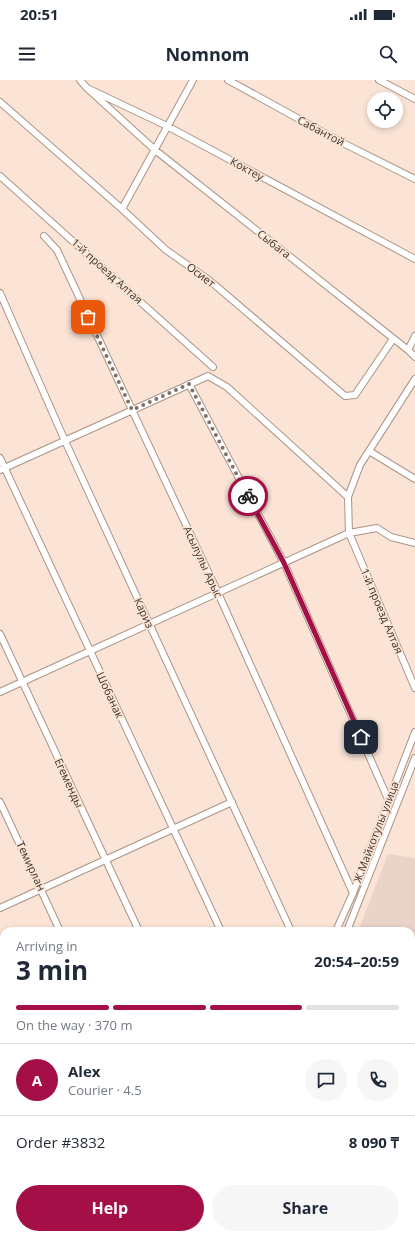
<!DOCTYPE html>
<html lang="en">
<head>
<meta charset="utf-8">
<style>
  body { margin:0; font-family:"Open Sans",sans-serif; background:#f6f6f7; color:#1f2937; height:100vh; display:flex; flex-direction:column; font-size:15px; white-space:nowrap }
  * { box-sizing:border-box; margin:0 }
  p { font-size:13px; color:#747a83 }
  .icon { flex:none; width:22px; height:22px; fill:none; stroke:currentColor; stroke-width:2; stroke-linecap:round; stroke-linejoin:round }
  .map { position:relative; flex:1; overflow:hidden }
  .side { position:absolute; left:0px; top:847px; width:415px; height:312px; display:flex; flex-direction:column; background:#fff; border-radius:12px 12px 0 0; box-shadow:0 2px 6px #0003 }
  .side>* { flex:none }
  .controls { position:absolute; left:367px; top:12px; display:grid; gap:8px }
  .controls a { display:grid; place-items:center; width:36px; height:36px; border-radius:50%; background:#fff; box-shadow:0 2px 6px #0003; font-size:20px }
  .pin { position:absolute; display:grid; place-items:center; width:34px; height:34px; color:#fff; margin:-17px; border-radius:8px; box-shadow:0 2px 6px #0006 }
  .courier { position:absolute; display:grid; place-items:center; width:40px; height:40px; margin:-20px; border:3px solid #a50f48; border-radius:50%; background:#fff; color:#222; box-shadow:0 1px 5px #0007 }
  .summary em { font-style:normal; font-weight:700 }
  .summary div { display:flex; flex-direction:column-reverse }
  .summary { display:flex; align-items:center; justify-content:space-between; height:68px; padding:0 16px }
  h1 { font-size:26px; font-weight:700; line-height:30px }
  .bar { display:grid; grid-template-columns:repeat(4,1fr); gap:6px 4px; align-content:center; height:48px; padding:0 16px }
  .bar i { height:5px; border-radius:3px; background:#e0e1e3 }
  .bar .current { background:#a50f48 }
  .bar p { grid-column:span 4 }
  .line { display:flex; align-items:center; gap:10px; padding:0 16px; border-top:1px solid #e0e1e3 }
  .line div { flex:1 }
  .round { display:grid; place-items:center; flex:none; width:42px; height:42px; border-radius:21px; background:#f6f6f7 }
  .action { display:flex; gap:8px; margin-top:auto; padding:8px 16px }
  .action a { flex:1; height:46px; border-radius:24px; background:#a50f48; color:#fff; font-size:16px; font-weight:700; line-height:46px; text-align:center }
  .action a+a { background:#f6f6f7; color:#1f2937 }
  .status { display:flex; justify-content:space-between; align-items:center; height:28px; padding:0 20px; background:#fff; direction:ltr }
  .status svg { height:11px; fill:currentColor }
  header { display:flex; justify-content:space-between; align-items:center; height:52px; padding:0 16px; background:#fff; font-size:18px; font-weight:700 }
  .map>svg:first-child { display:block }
</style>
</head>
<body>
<div class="status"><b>20:51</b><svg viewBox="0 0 49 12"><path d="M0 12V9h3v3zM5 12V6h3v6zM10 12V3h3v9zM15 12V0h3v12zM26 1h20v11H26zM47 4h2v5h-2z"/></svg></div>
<header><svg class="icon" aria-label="menu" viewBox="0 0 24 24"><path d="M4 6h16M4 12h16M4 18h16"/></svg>Nomnom<svg class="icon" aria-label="search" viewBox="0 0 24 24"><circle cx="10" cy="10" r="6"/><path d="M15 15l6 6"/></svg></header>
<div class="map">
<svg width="415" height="1159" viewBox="0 0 415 1159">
  <rect width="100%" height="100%" fill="#fbe4d5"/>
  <path fill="#ead3c9" d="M388,774L415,778V918H411V851H358Z"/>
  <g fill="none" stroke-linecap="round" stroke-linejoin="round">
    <g stroke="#a99587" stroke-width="8">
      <path id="minor" d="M80,0L87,8L167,46L415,179
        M228,0L339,61L415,99
        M379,0L415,19
        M87,8L155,70L408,270L415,277
        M0,22L122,129L166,170L209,200L345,316L355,315L393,259
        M0,96L213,287
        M122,129L193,0
        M44,156L57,170L218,513L353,813
        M0,213L65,361L291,851
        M408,270L415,256
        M415,299L360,385L348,417L349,453L415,608
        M189,304L284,483L388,719
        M369,371L415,399
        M0,378L221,851
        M0,390L208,296L227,307L348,417
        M0,554L139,851
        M0,612L349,453L377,448L391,457L415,463
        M0,722L60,851
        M0,828L232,722
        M336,851L353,813L415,652
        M347,851L415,678
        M0,896L4,905
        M411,925H415
        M0,1049L4,1047
        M0,1061L4,1059
        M0,1070L4,1079
        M413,1096L415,1081
        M411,1149L415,1138
        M41,1155L43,1159
        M121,1155L123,1159
        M202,1155L205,1159
        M242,1159L244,1155
        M329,1159L330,1155
        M407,1159L409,1155"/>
    </g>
    <use href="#minor" stroke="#fff" stroke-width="6"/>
  </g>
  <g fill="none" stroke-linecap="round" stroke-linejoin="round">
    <path stroke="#807269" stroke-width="4" stroke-dasharray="0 7.2" d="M88,237L132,330L189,304L248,416"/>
    <path stroke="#a50f48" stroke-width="5" d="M248,416L284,483L361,657"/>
  </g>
  <g text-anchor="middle" stroke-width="3.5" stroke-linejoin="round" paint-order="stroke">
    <g font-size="11" fill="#3e352f" stroke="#fbe4d5">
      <text transform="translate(321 51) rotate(28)" y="4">Сабантой</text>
      <text transform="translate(247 89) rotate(29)" y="4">Коктеу</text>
      <text transform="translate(274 164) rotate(38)" y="4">Сыбага</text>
      <text transform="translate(107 191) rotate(42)" y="4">1-й проезд Алтая</text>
      <text transform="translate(201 195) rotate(37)" y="4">Осиет</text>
      <text transform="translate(203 482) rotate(65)" y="4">Асылулы Арыс</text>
      <text transform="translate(382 531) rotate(67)" y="4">1-й проезд Алтая</text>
      <text transform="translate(144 533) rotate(65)" y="4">Кариз</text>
      <text transform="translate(110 615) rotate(65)" y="4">Шобанак</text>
      <text transform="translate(69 703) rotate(65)" y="4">Егеменды</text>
      <text transform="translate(376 752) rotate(-69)" y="4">Ж.Майкотулы улица</text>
      <text transform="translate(31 786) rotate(65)" y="4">Темирлан</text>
    </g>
  </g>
</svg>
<div class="controls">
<a><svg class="icon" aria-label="locate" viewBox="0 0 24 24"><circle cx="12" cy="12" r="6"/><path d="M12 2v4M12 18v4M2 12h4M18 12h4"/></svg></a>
</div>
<div class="pin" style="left:88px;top:237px;background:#ea580c"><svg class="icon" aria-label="bag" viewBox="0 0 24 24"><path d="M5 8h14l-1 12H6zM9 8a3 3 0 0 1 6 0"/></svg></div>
<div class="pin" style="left:361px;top:657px;background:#1f2937"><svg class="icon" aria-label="home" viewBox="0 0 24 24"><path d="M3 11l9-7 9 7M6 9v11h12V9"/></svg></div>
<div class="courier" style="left:248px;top:416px"><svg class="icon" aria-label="bike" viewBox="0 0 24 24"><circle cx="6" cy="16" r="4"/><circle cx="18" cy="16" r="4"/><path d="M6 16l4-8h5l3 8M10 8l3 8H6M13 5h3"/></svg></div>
<section class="side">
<div class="summary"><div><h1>3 min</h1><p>Arriving in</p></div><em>20:54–20:59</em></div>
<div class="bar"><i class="current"></i><i class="current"></i><i class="current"></i><i></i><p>On the way · 370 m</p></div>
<div class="line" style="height:72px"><b class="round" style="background:#a50f48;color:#fff">A</b><div><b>Alex</b><p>Courier · 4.5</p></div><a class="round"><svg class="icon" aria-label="chat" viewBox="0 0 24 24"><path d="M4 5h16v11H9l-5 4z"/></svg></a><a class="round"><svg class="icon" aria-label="phone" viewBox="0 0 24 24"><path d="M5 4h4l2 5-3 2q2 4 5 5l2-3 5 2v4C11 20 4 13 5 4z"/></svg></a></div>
<div class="line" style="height:52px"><div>Order #3832</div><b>8 090 ₸</b></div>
<div class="action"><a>Help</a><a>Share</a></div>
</section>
</div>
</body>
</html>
